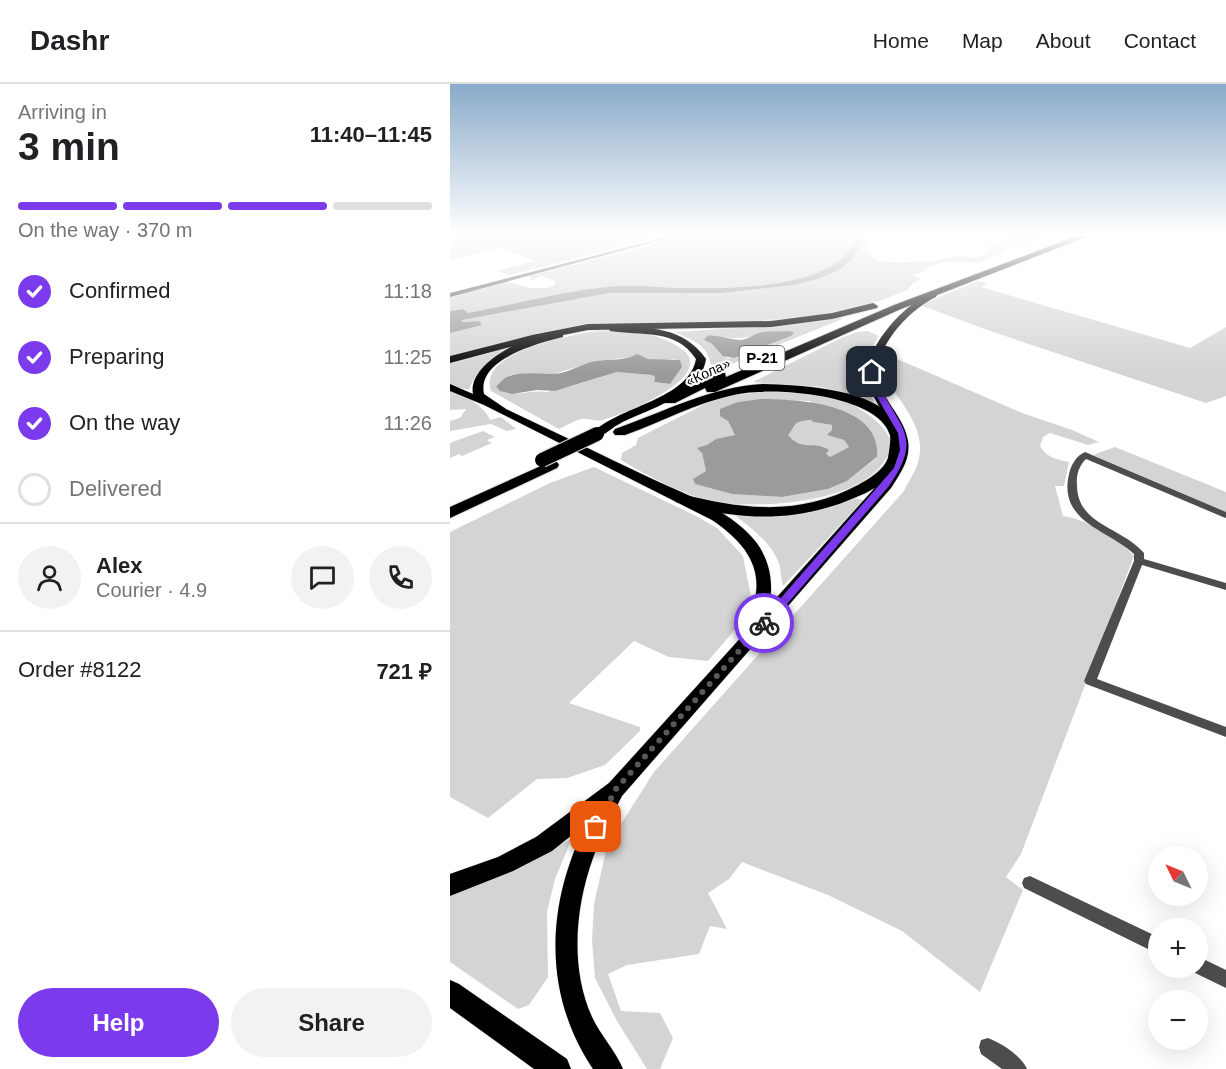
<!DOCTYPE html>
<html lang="en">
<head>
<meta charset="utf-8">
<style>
  body { margin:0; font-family:Helvetica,sans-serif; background:#f2f2f2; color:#202124; height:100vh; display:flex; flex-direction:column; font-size:22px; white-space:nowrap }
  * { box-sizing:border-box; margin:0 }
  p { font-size:20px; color:#757577 }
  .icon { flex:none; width:33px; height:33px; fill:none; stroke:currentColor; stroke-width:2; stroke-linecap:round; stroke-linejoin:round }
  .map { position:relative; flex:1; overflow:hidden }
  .drawer { display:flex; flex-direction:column; background:#fff; width:450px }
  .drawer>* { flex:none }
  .needle { width:39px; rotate:313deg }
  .controls { position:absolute; left:698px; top:762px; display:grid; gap:12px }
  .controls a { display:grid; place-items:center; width:60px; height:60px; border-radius:50%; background:#fff; box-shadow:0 6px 24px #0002; font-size:30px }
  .pin { position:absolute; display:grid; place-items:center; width:51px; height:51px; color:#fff; margin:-26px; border-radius:12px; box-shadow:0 3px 9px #0006 }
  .courier { position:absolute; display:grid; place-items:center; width:60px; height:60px; margin:-30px; border:4px solid #7c3aed; border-radius:50%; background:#fff; color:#222; box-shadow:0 2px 8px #0007 }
  .overview em { font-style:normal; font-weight:700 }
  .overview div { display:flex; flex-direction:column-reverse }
  .overview { display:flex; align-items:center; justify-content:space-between; height:102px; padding:0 18px }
  h1 { font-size:39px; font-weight:700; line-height:45px }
  .bar { display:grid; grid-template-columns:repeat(4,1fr); gap:9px 6px; align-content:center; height:72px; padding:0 18px }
  .bar i { height:8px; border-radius:4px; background:#e0e0e0 }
  .bar .current { background:#7c3aed }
  .bar p { grid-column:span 4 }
  .line { display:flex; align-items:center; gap:15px; padding:0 18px; border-top:2px solid #e0e0e0 }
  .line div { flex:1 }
  .round { display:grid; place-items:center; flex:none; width:63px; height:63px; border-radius:32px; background:#f2f2f2 }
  ol { padding:0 18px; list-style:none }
  li { display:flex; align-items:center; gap:18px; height:66px }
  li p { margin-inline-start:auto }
  li .icon { padding:6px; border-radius:50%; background:#7c3aed; color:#fff; stroke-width:4 }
  li:last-child { color:#757577 }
  li i { width:33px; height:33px; border:3px solid #e0e0e0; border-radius:50% }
  .cta { display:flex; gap:12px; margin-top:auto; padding:12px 18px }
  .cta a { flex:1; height:69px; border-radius:36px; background:#7c3aed; color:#fff; font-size:24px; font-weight:700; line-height:69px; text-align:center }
  .cta a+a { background:#f2f2f2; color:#202124 }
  header { display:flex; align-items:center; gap:36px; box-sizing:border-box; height:84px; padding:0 30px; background:#fff; border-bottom:2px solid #e0e0e0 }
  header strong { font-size:28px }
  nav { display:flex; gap:33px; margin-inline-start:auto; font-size:21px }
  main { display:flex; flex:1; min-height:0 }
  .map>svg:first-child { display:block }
</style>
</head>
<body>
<header>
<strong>Dashr</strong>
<nav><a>Home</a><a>Map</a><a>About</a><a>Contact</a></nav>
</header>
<main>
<section class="drawer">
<div class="overview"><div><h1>3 min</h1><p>Arriving in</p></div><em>11:40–11:45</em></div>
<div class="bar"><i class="current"></i><i class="current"></i><i class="current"></i><i></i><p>On the way · 370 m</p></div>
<ol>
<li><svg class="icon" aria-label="check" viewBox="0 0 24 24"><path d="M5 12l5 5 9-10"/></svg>Confirmed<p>11:18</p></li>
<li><svg class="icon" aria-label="check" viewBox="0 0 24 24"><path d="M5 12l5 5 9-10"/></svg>Preparing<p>11:25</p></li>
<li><svg class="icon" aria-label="check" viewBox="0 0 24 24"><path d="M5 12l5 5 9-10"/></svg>On the way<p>11:26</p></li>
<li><i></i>Delivered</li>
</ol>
<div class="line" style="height:108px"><a class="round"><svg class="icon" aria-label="person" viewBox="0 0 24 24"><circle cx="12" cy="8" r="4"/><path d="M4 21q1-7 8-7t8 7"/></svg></a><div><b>Alex</b><p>Courier · 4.9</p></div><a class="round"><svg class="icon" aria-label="chat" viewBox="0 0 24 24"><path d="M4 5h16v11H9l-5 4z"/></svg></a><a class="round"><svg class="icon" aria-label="phone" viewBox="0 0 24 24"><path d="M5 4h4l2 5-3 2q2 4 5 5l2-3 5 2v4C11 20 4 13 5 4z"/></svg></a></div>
<div class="line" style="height:78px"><div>Order #8122</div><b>721 ₽</b></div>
<div class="cta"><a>Help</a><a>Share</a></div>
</section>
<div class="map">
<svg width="776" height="985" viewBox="0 0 776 985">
  <rect width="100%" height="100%" fill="#fff"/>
  <path fill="#d4d4d4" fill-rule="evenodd" d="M0,151H218L59,191L47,187L85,177L52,164L0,176Z
    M237,151H410L426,177C444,179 463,178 480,177C493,176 512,168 523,174L534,171L544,162L514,152L546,158L558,166L528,179L499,177L475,184L478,186L462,191L471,195L464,198L457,206L430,217L369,231L287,239L155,241L0,274V249L31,240L29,237L11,238L12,235L23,234L13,225L0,227V212L57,197L79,204H98L105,200V197L91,192L80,197L81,193H76Z
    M562,151L598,153L565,166L549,156Z
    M528,197L537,199L531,203L740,264L776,243V312L756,319L543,248L470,221Z
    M393,232L392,235L262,288C260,262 247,258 225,248L351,240ZM338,247L341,252L284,274H277L261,259L263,251C296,259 307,249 338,247Z
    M418,247L428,252L414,284V294L424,318L373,303L303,298L391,254L407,248Z
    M139,248C168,246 203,246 229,263C273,291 174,330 153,336C145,338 138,334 131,335C123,337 116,342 109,345L41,307C28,269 113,253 139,248ZM182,273L212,276L226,275L232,283L219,300L204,298L205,293L202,291L167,288L123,302L97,308C81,305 58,316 46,303L49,298L61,291L78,289L101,291L146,277Z
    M66,261C42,273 29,281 19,306L0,301V278Z
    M438,271L572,329L622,346L649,358L638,361L600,349L593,353L590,362C597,374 606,375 619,378L614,402H605L613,432C638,436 667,453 684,472L571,770L556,793L573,806L530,908L452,847L378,811L292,778L279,795L258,809L277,845L260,842L249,870L177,881L158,890L171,927L210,929L223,954L210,985H197L167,937L145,894L142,856L144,820L157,762L204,688L454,407C458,398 466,387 468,378C478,346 450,318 435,294Z
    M327,306C364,308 405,313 431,342C437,348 443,358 440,366C422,420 308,426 262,417C231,410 198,392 171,376L172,369L186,361L188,354L259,318L279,312ZM310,315L360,317L427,374L397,397L378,405L332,413L282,410L245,400L243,395L256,387L252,369C261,355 271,356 285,351L278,337L288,318Z
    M0,307C14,311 35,322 40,336L51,333L66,345L57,347L41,340L0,347V337L10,334L16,325L0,326Z
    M361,336L363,338L382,341V346L378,351L394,356L399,363L380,373L343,358L337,351L341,342L350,337Z
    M33,347L45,353L37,356L42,359L12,372L9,370L0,374V359Z
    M665,363L776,408V428L643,371Z
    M144,383L248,433L267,444L293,472L301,513L294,535L258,577L219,573L184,557L119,619L190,643V647L155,681L117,694L87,695L38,734L0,713V448L100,399Z
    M404,414L414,416L333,502C331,495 331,489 330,483C324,460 301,444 283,430C330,433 359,429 404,414Z
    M122,754L105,795L97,828L98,893L79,921L68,925L0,878V812L58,789Z"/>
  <path fill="#9b9b9b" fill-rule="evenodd" d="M13,225L24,234L12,235V238L29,237L32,241L0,249V227Z
    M338,247L344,248L341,252L284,274L273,272L261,259L254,256L257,252C268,250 279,256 291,256C297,255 298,254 304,251C312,246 328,248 338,247Z
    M187,270L198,275L230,276L232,283L220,300L204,298L205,293L202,291L167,288L105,307L87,306L62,310L50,307L46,303C60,281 90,293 111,289C123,286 134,279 146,277C158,275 176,277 187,270Z
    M310,315C347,315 432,319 427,373L397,397L378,405L332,413L282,410L245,400L243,395L256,387L252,369L247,364L257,361L266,355L285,351L278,337L270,332V325L288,318ZM361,336L363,338L382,341V346L377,351L394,356L399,363L380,373L376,370L379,366C364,356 351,368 338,351C348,339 341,338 361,336Z"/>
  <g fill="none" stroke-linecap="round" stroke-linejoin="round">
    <path fill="#9b9b9b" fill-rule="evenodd" d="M401,151H410L414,158L402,175L389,186L370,194L344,201L270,209H159L0,238V232C53,224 105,208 157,203C181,200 203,203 226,204C270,205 346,205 383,181C393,175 398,167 405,158Z"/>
    <g stroke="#dbdbdb" stroke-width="1">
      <path id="major" d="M483,209L487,211L486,213C458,226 416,270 431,304C439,322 455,337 458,357C461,375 450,390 441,404L172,712C162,732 150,753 143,774C125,824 120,884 142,933C151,952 165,966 173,985H143C92,909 96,819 137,739L102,767L63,787L0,812V790L48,773L86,753L159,699L295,549L293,545C320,497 305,465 262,436L34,321L0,307V300L23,310C17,276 87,246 113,249V253C89,259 26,275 34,310L56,325C103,347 150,370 196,392C233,410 280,425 306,458C320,477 324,499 319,522L439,388C460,343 426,334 418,295C412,266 456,217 483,209Z
        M163,242C199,243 234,243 256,275C250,312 200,324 171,339C162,343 156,351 147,353L141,350C168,322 239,316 246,275C226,244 191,252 160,247L159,245Z
        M0,896L9,900L117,975L121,985H84L0,924Z"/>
    </g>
    <g stroke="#dbdbdb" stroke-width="2">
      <path id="highway" d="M630,151H641L451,225L265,308H257L255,304L225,319H215L214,316L267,289H275L276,293L444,221Z
        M423,219L428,222L427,224L382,235L321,243L138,246L83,257L0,279V272L82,251L138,240L321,237L382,229Z
        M313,300C350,301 414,304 442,332C447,337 450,346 454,352C454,359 454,368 452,375C446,392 427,404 411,411C351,439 289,438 226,418L224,415L232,410C294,426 350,432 408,401C419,395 434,386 438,374C439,368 441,356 440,351C428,311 329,304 295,309C253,315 214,337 175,351H165L163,348L165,345C214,328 260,303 313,300Z
        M102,377L107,378L109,381L107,384L0,434V423Z"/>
    </g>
    <path fill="#4d4d4d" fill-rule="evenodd" d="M224,151H230L0,213V209Z
      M635,368L776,428V434L773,433L636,375C629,382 626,391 627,401C627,441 672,443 694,469V475L776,499V506L692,481L647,595L776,643V653L636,600L634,597L684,477V470C657,445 608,438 619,390C621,381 626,372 635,368Z
      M580,792L708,853V870L574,804L572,799L574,794Z
      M747,872L776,886V904L741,887L739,884H747Z
      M538,954C551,959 572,972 577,985H552L531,970L529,963L531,956Z"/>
    <use href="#major" fill="#000" fill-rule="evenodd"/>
    <use href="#highway" fill="#000" fill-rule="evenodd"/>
    <g stroke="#dbdbdb" stroke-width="16" stroke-linecap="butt">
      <path id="highway-bridge" d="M92,376L147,350"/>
    </g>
    <use href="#highway-bridge" stroke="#000" stroke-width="14"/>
  </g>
  <linearGradient id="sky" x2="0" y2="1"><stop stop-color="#89aac9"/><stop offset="0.52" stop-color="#fff"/><stop offset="1" stop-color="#fff" stop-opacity="0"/></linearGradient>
  <rect width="776" height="289" fill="url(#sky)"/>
  <path fill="#7c3aed" d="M422,286L426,288C440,342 479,345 439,402L318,542H311V537L444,384L450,366L448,349L424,308L419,288Z"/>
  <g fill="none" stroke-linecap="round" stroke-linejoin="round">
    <path stroke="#595959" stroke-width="6" stroke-dasharray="0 10.8" d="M146,743L166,705L314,539"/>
  </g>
  <g text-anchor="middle" stroke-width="4.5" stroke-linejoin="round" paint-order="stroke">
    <g font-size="14" fill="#000" stroke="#fff">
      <text transform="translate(258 288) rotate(-25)" y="5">«Кола»</text>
    </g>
    <rect fill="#fff" stroke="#4c4c4c" stroke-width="1.5" x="289.5" y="262" width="45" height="24" rx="4.5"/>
    <g font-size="15" font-weight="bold" fill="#000">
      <text x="312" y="279">Р-21</text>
    </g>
  </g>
</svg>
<div class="controls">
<a><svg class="needle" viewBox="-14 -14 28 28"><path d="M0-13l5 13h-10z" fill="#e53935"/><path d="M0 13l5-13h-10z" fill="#757577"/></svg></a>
<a>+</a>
<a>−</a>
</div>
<div class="pin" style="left:146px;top:743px;background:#ea580c"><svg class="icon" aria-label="bag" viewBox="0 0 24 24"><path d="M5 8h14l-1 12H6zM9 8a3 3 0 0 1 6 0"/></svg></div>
<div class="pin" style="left:422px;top:288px;background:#1f2937"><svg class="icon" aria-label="home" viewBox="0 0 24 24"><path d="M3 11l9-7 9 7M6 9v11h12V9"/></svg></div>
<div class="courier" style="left:314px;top:539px"><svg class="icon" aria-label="bike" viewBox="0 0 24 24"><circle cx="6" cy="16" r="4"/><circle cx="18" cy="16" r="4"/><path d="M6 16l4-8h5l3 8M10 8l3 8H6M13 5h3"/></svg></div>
</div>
</main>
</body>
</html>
